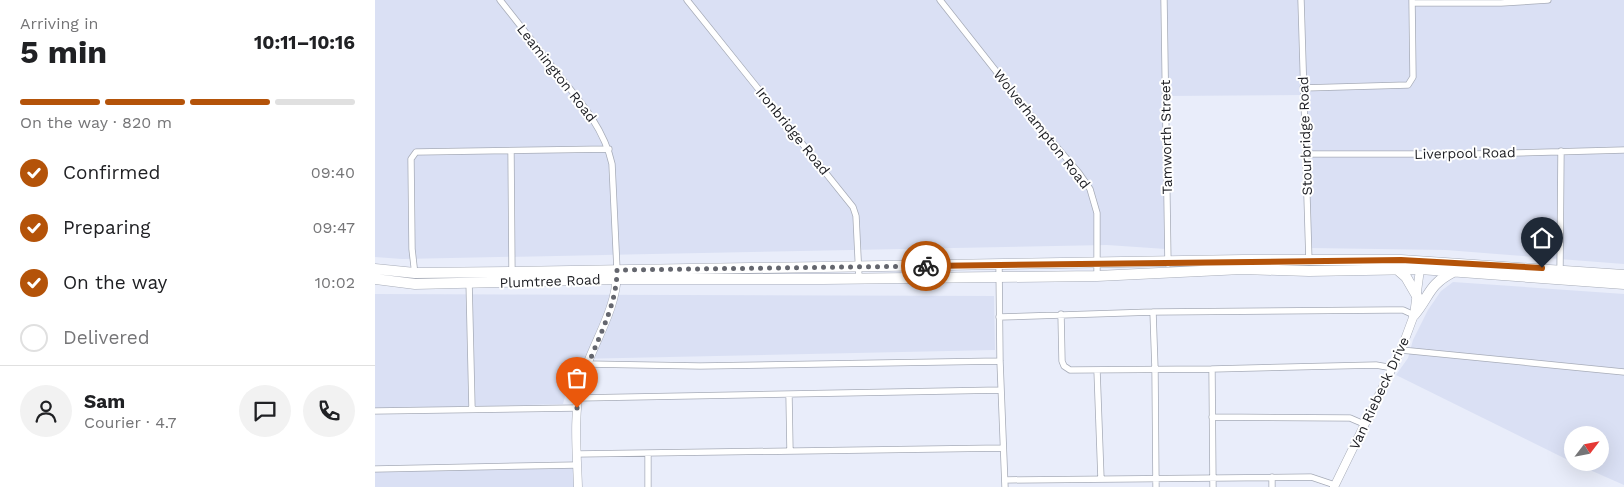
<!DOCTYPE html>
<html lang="en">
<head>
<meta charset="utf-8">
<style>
  body { margin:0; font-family:"Work Sans",sans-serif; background:#f2f2f2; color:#202124; height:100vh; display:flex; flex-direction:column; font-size:19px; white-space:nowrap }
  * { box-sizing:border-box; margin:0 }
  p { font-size:16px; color:#757577 }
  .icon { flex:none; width:28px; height:28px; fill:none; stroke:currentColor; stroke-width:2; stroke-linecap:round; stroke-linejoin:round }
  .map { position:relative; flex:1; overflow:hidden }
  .drawer { display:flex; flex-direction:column; background:#fff; width:375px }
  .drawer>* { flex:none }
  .needle { width:32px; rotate:58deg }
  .buttons { position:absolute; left:1189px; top:426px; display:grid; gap:10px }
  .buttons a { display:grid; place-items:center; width:45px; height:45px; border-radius:50%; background:#fff; box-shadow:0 5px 20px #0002; font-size:25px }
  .pin { position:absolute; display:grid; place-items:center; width:42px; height:42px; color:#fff; margin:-51px -21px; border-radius:50% 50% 50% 0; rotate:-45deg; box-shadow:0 0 5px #0007 }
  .pin .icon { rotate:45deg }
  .courier { position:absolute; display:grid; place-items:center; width:50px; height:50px; margin:-25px; border:4px solid #b45309; border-radius:50%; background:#fff; color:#222; box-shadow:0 1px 6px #0007 }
  .headline em { font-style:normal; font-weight:700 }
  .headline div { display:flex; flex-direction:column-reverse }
  .headline { display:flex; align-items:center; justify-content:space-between; height:85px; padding:0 20px }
  h1 { font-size:32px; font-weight:700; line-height:38px }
  .bar { display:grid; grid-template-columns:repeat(4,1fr); gap:8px 5px; align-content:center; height:60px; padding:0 20px }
  .bar i { height:6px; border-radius:4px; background:#e0e0e0 }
  .bar .on { background:#b45309 }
  .bar p { grid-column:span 4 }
  .line { display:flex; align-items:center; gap:12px; padding:0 20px; border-top:1px solid #e0e0e0 }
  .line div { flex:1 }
  .round { display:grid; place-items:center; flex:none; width:52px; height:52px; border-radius:26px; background:#f2f2f2 }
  ol { padding:0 20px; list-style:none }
  li { display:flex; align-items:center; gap:15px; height:55px }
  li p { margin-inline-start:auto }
  li .icon { padding:5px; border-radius:50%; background:#b45309; color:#fff; stroke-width:4 }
  li:last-child { color:#757577 }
  li i { width:28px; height:28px; border:2px solid #e0e0e0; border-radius:50% }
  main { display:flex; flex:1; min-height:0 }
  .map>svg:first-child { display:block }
</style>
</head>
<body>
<main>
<section class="drawer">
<div class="headline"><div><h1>5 min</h1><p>Arriving in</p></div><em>10:11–10:16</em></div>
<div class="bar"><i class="on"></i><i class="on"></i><i class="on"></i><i></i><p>On the way · 820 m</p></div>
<ol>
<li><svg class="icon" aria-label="check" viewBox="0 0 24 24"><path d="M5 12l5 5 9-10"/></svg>Confirmed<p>09:40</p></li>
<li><svg class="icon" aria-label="check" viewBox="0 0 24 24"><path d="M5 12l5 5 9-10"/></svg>Preparing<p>09:47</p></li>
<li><svg class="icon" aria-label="check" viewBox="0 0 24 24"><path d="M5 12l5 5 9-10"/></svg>On the way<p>10:02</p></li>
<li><i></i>Delivered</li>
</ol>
<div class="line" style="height:90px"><a class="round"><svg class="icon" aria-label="person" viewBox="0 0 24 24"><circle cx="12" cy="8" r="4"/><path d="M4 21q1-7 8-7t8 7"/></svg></a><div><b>Sam</b><p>Courier · 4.7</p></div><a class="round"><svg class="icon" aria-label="chat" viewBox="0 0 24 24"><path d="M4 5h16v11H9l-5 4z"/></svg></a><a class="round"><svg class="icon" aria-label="phone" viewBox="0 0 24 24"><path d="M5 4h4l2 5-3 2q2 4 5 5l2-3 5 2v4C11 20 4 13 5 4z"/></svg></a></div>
</section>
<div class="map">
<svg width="1249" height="487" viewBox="0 0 1249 487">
  <rect width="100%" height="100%" fill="#e9edfa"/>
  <path fill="#dae0f4" d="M0,0H1249V264L1071,250L935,248L930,95L789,96L791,249L732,245L27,259L0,257Z
    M1078,282L1249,294V485L1199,463L1225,462V435H1198L1197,462L1021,375L1033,358L1038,340L1053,310L1066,291Z
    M0,294L619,296L620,350L200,359L188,404L0,409Z
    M199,467V487H0V470Z"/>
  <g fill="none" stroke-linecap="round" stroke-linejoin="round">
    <g stroke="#a7acb8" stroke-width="7">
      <path id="street" d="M125,0C144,24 163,48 182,73C205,101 229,128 237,164L242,270
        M312,0L478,207L481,216L484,278
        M565,0L669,132L704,173L715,189L722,213V276
        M789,0L793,264
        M926,0L934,262
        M1037,3H1126L1173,0
        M928,88L1033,85L1038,77L1037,0
        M136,151L137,274
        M930,154H1100L1249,150
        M624,265L625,361L630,487
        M1185,272L1186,151
        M40,275L37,249L36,159L41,152L234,149
        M94,281L97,409
        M778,312L780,369L781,487
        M686,314L687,361L689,366L695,370L837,369L1001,365L1018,368
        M624,317L778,312L1015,310H1028L1039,315
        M1026,350L1249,372
        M212,364L325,366L625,361
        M837,369L838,487
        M722,370L726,479
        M414,395L415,451
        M203,398L626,390
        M0,411L202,408
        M837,417L975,418L989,424
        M273,453V487
        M202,454L628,448
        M0,469L202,465
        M897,477V487
        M630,480L936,477L960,485"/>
    </g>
    <g stroke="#a7acb8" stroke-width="9">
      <path id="secondary" d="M203,487C202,454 198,415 206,383C215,347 241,313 242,274
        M959,487L1026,350L1039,315L1045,269"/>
    </g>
    <g stroke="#a7acb8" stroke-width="11">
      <path id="highway" d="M0,269L40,273L136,272L868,260H1026L1249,275
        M1023,270L1031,277L1042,296
        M0,279L40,284L241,279H448L722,276L867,269L934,271L1045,269L1249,284
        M1039,315C1055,296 1053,285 1078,272"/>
    </g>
    <use href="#street" stroke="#fff" stroke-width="5.5"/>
    <use href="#secondary" stroke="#fff" stroke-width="8"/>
    <use href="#highway" stroke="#fff" stroke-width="10"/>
  </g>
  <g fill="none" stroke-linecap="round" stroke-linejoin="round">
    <path stroke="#64666e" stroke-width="5" stroke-dasharray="0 9" d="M202,408C207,359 242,318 242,270L551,266"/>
    <path stroke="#b45309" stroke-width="6" d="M551,266L1026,260L1167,268"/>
  </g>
  <g text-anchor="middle" stroke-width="4" stroke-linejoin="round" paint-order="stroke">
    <g font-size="14" fill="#1c1d22" stroke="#fff">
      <text transform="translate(182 73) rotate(52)" y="5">Leamington Road</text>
      <text transform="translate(667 129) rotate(52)" y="5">Wolverhampton Road</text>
      <text transform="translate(418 131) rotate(51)" y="5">Ironbridge Road</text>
      <text transform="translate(930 136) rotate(-92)" y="5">Stourbridge Road</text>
      <text transform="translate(791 137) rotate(-91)" y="5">Tamworth Street</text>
      <text transform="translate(1090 153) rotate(-1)" y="5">Liverpool Road</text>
      <text transform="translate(175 281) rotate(-2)" y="5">Plumtree Road</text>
      <text transform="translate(1004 393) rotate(-65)" y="5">Van Riebeck Drive</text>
    </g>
  </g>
</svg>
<div class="buttons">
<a><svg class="needle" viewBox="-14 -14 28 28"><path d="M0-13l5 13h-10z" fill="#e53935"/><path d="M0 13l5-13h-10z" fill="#757577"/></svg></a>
</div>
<div class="pin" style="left:202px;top:408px;background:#ea580c"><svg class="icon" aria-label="bag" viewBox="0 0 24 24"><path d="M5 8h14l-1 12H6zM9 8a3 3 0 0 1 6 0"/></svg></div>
<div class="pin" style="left:1167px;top:268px;background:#1f2937"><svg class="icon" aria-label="home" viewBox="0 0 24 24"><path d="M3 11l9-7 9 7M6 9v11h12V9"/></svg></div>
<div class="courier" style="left:551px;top:266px"><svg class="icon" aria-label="bike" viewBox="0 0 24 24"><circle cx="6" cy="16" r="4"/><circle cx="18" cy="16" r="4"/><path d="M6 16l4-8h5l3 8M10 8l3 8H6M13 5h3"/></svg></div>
</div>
</main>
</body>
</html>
